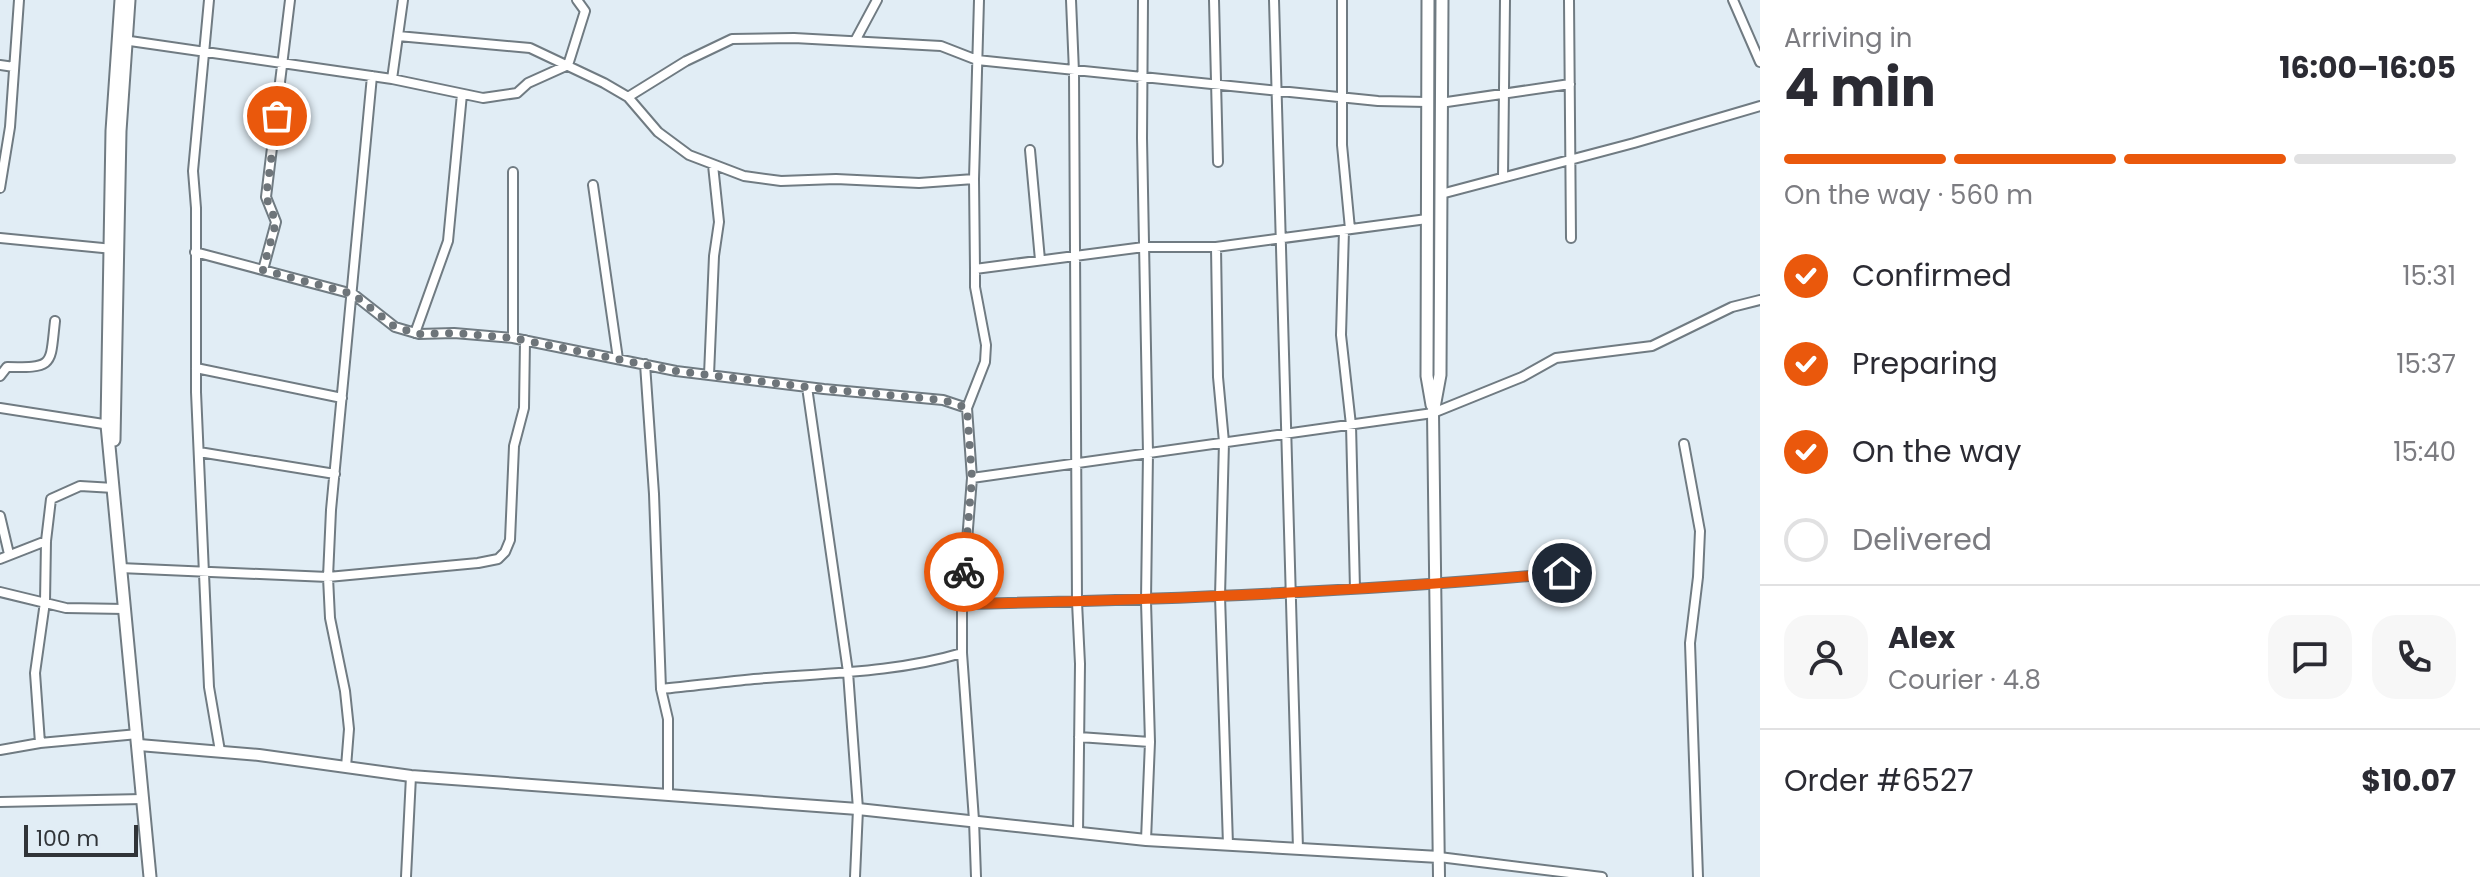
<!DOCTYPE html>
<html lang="en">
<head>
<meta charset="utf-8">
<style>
  body { margin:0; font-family:Poppins,sans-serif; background:#f7f7f7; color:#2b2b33; height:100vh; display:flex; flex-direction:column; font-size:30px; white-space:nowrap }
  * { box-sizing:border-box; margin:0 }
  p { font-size:26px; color:#7c7c81 }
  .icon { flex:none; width:44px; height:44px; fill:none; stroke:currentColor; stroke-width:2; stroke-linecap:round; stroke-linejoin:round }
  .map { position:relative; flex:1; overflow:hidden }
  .side { display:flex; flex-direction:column; background:#fff; width:720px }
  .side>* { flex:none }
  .scale { position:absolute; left:24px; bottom:20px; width:114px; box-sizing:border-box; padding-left:8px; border:4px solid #303438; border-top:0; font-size:22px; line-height:28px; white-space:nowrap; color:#303438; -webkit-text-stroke:6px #e1edf5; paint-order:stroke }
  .pin { position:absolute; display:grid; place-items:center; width:68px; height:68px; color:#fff; margin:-34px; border:4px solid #fff; border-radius:50%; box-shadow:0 2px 8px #0007 }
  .courier { position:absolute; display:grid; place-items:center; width:80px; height:80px; margin:-40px; border:6px solid #ea580c; border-radius:50%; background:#fff; color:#222; box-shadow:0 2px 10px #0007 }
  .summary em { font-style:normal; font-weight:700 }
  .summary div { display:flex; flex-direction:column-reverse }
  .summary { display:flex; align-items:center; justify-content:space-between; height:136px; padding:0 24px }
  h1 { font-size:52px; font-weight:700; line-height:60px }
  .bar { display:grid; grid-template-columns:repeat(4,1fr); gap:12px 8px; align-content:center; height:96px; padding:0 24px }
  .bar i { height:10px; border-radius:6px; background:#e1e1e2 }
  .bar .current { background:#ea580c }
  .bar p { grid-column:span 4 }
  .line { display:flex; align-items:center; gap:20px; padding:0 24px; border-top:2px solid #e1e1e2 }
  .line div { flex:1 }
  .round { display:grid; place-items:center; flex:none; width:84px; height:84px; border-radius:24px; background:#f7f7f7 }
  ol { padding:0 24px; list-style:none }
  li { display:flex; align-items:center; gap:24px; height:88px }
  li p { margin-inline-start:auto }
  li .icon { padding:8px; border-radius:50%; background:#ea580c; color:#fff; stroke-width:4 }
  li:last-child { color:#7c7c81 }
  li i { width:44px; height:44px; border:4px solid #e1e1e2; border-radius:50% }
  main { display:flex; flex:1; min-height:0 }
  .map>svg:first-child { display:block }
</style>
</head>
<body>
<main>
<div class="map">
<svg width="1760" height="877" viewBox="0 0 1760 877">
  <rect width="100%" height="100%" fill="#e1edf5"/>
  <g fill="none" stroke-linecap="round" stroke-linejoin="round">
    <g stroke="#707b82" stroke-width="12">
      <path id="minor" d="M209,0L193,171L196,208V392L209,687L220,751
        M1071,0L1074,72L1077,602L1080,664L1078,833
        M1143,0L1142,138L1148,453L1146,601L1150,742L1146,840
        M1214,0L1218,162
        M1274,0L1298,849
        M1342,0V145L1350,229
        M1569,0L1571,238
        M1733,0L1760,62
        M398,36L530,48L604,83L628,97L658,132L689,155L744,176L781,181L836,179L919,183L974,179
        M123,40L392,79L483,98L517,93L528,83L568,65L585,11L577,0
        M855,41L877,0
        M0,65L14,67
        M392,79L403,0
        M628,97L686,61L732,39L794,38L941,46L977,60L1378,101L1427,102
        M1440,103L1570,84
        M1030,150L1040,260
        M513,172V338
        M1503,177L1505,0
        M593,185L618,359
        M0,188L10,127L19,0
        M1441,194L1634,143L1760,106
        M1344,230L1341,335L1351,425L1355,589
        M0,238L113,249
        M1216,247L1218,377L1224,442L1220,596L1228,845
        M195,252L353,294L395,327L419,334L454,333L513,338L676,371L824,389L943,400L967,408
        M975,269L1144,247H1216L1427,219
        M263,270L276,222L266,197L290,0
        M415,333L448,241L462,94
        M645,364L654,494L661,689L668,719V795
        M196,368L342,398
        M709,375L714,256L719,222L713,165
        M0,376L7,367C55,368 50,365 55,321
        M807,387L848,672L858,809L855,877
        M0,408L110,425
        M1684,444L1700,531L1698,577L1690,643L1698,877
        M199,452L335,474
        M972,478L1433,413L1522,377L1556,358L1652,346L1732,307L1760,300
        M0,516L9,554
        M0,559L46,541
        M120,568L328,577L478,563L498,559L505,552L510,540L514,446L524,408L525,340
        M0,592L66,608L125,609
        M962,604C1162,600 1362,592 1562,573
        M661,689C692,686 723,682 754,679C823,673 895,673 962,653
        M1079,737L1150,742
        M40,743L35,673L45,602L46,541L51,499L80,486L114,488
        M0,750L40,743L138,734
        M346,767L349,729L345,691L330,618L328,577L331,510L372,76
        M0,802L143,799
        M1439,857L1602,877
        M406,877L411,776
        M976,877L974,820L962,653V604L972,478L967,408L985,362L986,345L975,287V269L974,179L979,0"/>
    </g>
    <g stroke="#707b82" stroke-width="14">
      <path id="tertiary" d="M1433,413L1439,877
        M139,745L259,755L411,776L858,809L1146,840L1439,857"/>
    </g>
    <g stroke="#707b82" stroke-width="15">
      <path id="secondary" d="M121,0L112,131L107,425L150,877
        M1428,0L1427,376L1432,405
        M1433,413L1440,375L1442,0
        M114,440L120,131L129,0"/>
    </g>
    <use href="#minor" stroke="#fff" stroke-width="8"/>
    <use href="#tertiary" stroke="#fff" stroke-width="10"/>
    <use href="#secondary" stroke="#fff" stroke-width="11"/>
  </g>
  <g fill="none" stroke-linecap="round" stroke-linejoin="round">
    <path stroke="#6e757a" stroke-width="8" stroke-dasharray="0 14.4" d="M277,116L266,197L276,222L263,270L353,294L395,327L419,334L454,333L513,338L676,371L824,389L943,400L967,408L972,478L964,572"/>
    <path stroke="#ea580c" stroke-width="10" d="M964,572L962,604C1162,600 1362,592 1562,573"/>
  </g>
</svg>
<div class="scale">100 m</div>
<div class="pin" style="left:277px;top:116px;background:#ea580c"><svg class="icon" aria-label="bag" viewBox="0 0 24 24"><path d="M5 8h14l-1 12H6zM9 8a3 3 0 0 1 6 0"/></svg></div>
<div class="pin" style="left:1562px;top:573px;background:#1f2937"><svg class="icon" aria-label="home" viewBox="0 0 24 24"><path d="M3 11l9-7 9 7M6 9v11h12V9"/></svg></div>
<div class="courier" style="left:964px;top:572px"><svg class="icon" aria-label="bike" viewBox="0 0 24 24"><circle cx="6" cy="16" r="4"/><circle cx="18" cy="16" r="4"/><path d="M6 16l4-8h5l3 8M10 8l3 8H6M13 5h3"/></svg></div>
</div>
<section class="side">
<div class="summary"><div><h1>4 min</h1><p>Arriving in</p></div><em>16:00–16:05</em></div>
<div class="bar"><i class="current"></i><i class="current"></i><i class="current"></i><i></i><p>On the way · 560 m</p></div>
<ol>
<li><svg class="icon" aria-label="check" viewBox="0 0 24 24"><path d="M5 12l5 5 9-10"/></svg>Confirmed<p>15:31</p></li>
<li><svg class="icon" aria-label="check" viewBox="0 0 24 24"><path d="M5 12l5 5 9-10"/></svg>Preparing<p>15:37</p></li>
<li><svg class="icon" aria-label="check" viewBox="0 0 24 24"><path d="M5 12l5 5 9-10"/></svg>On the way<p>15:40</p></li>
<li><i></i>Delivered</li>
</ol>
<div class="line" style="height:144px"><a class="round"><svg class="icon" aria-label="person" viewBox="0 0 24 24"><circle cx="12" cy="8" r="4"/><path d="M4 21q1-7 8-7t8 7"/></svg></a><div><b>Alex</b><p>Courier · 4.8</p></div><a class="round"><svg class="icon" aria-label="chat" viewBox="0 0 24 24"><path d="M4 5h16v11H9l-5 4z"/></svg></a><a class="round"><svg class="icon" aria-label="phone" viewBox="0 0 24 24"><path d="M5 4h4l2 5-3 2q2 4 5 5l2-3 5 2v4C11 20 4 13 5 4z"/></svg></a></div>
<div class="line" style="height:104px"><div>Order #6527</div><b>$10.07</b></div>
</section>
</main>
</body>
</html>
